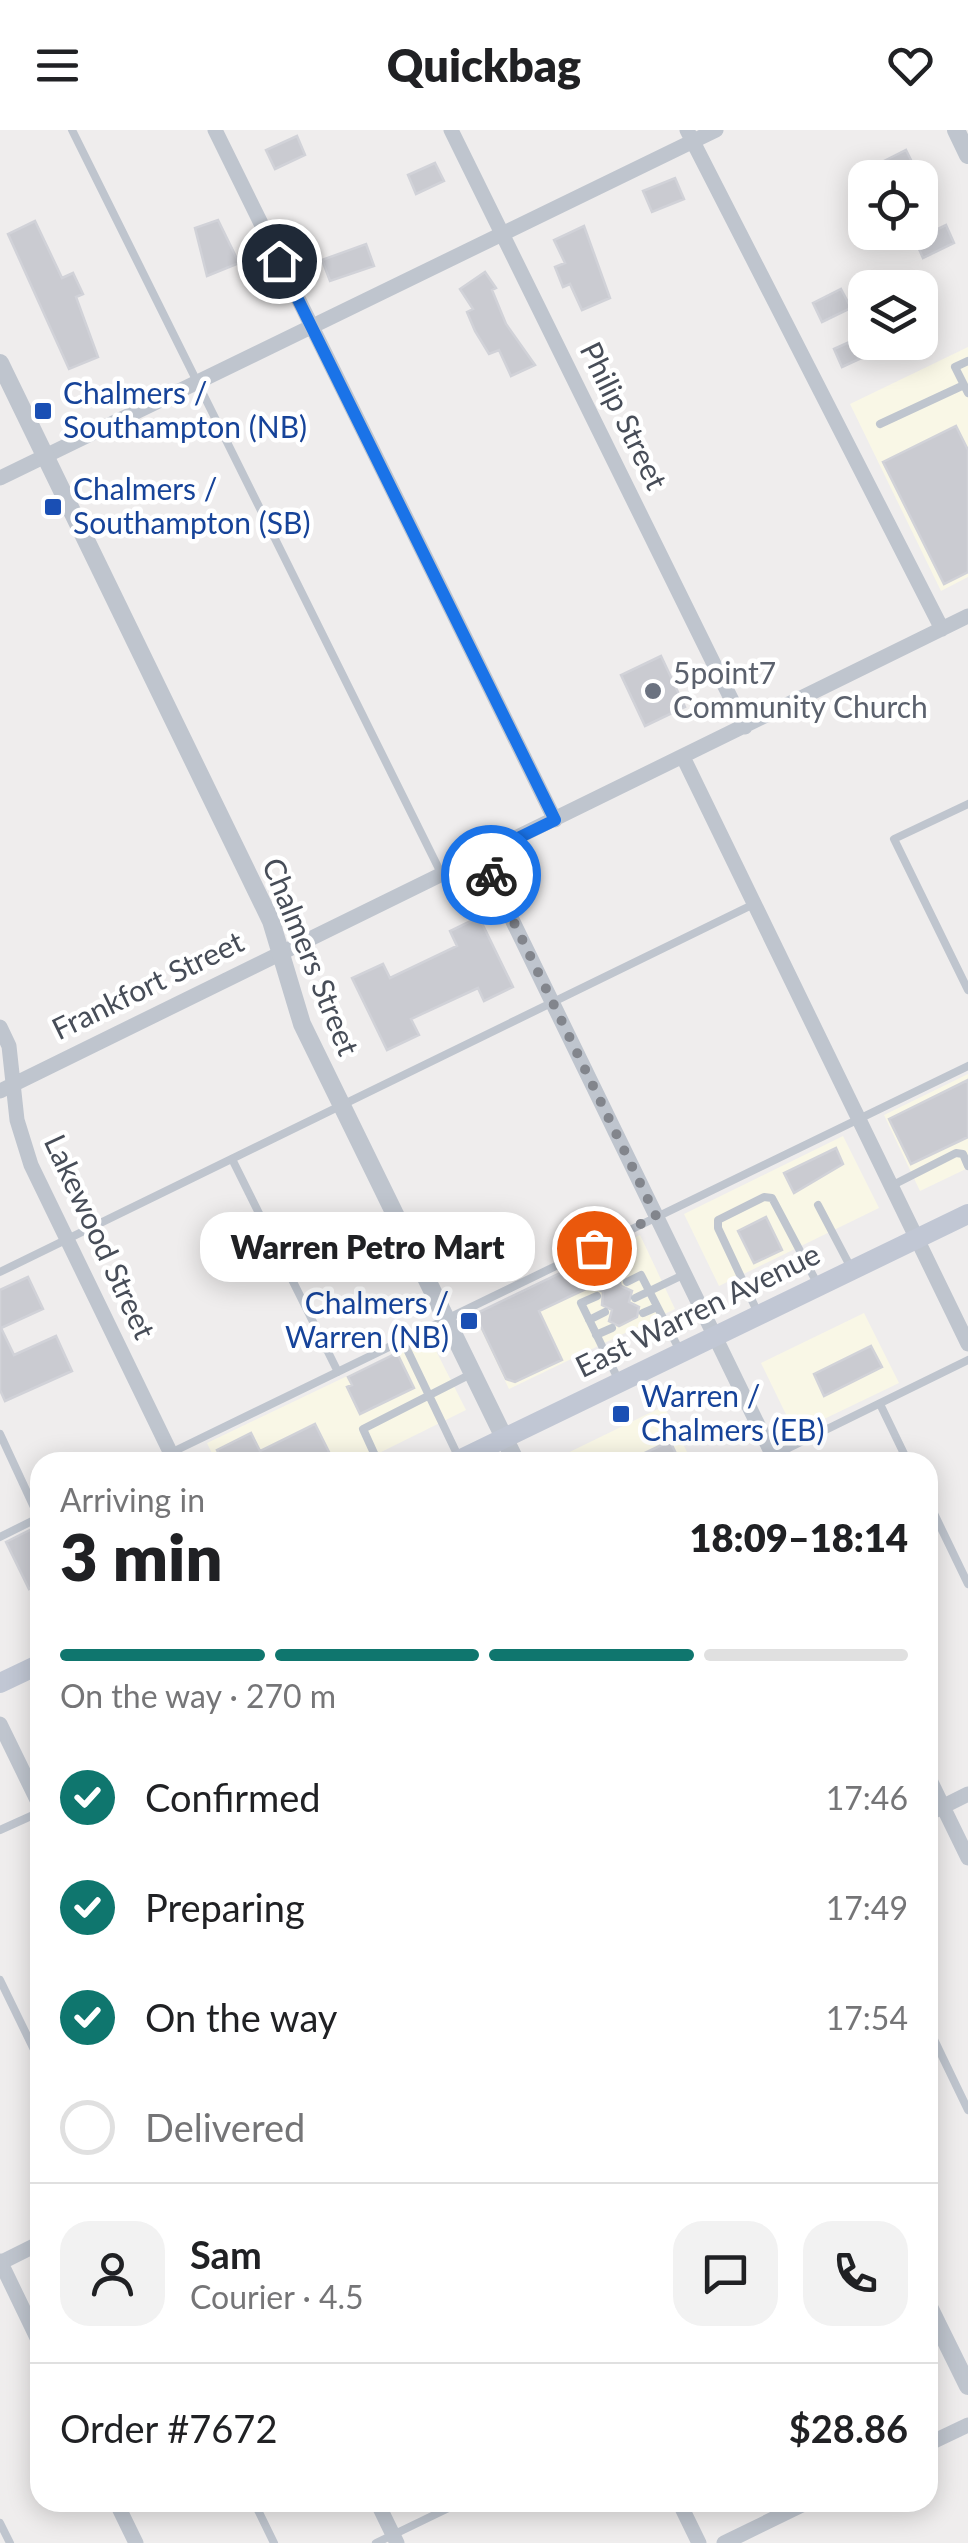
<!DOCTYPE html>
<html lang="en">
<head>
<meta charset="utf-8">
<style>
  body { margin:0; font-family:Lato,sans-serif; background:#f2f2f2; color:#202124; height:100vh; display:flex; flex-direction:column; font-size:38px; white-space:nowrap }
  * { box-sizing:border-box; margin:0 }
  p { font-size:32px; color:#757577 }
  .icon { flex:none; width:55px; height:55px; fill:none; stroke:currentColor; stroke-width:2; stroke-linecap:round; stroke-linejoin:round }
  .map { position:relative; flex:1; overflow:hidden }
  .panel { position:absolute; left:30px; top:1322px; width:908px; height:1060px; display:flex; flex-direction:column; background:#fff; border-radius:30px; box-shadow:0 5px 25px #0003 }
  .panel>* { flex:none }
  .buttons { position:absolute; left:848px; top:30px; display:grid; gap:20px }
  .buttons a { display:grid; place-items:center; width:90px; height:90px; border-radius:20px; background:#fff; box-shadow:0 5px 25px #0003; font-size:50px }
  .pin { position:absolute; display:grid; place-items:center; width:85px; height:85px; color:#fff; margin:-42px; border:5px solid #fff; border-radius:50%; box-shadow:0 2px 10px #0007 }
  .courier { position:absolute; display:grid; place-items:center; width:100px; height:100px; margin:-50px; border:8px solid #1a73e8; border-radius:50%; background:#fff; color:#222; box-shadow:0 2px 12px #0007 }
  .bubble { position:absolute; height:70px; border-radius:30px; background:#fff; box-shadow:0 5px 25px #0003; font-size:32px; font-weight:800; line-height:70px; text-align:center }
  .head em { font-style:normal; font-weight:800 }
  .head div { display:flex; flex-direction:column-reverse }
  .head { display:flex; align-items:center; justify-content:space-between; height:170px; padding:0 30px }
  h1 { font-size:65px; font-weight:800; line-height:75px }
  .bar { display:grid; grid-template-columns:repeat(4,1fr); gap:15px 10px; align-content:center; height:120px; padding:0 30px }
  .bar i { height:12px; border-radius:8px; background:#e0e0e0 }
  .bar .active { background:#0f766e }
  .bar p { grid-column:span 4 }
  .line { display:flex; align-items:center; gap:25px; padding:0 30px; border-top:2px solid #e0e0e0 }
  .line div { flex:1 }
  .round { display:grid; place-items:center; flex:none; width:105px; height:105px; border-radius:30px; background:#f2f2f2 }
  ol { padding:0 30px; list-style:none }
  li { display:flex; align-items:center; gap:30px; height:110px }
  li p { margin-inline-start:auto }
  li .icon { padding:10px; border-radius:50%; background:#0f766e; color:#fff; stroke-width:4 }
  li:last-child { color:#757577 }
  li i { width:55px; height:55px; border:5px solid #e0e0e0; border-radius:50% }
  header { display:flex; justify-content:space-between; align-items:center; height:130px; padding:0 30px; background:#fff; font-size:45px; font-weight:800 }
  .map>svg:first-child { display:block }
</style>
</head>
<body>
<header><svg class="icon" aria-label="menu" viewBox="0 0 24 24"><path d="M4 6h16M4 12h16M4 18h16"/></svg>Quickbag<svg class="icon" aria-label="heart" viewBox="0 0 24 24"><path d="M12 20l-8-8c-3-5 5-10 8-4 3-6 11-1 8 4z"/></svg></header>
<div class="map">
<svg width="968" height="2413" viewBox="0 0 968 2413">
  <rect width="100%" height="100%" fill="#efeded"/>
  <path fill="#f9f7e6" d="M968,217V447L941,461L850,274Z
    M968,944V1038L920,1061L884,985Z
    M843,1006L879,1078L719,1156L684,1084Z
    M640,1105L675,1179L509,1259L474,1185Z
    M864,1183L899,1253L795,1303L761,1233Z
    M429,1207L466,1280L361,1332H216L207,1313Z
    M664,1276L692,1332H549Z"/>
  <path fill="#cacbd1" stroke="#d1d2d8" stroke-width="2.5" d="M297,6L305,25L275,39L266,20Z
    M906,20L915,38L891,48L884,31Z
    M435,33L444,51L416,64L408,45Z
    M675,48L684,69L652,82L643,61Z
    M218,90L239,133L207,146L195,98Z
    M35,91L62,148L73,143L83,164L76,167L98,227L69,239L8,104Z
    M946,95L954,113L923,128L915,110Z
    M584,96L610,168L582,180L570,154L563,157L555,137L565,133L554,110Z
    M366,114L374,136L330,151L322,130Z
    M485,142L496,158L492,160L506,194L535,235L511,246L499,220L489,224L475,201L467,182L473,179L460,159Z
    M841,159L851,178L822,192L813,173Z
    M865,205V212H896L842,237L834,219Z
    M956,296L968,320V442L944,454L883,332Z
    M661,526L685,577L645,596L621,545Z
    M479,787L513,857L484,871L478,858L411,889L419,905L387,920L352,848L383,834L390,848L457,816L450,801Z
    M968,950V1007L911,1034L889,989Z
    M836,1018L843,1034L794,1063L784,1043Z
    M766,1087L782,1120L754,1133L738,1101Z
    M608,1120L621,1156L632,1161L629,1172L639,1177L637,1187L619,1196L609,1191L612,1180L602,1175L603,1162L592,1156L539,1181L562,1230L515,1252L506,1249L475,1184Z
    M28,1147L43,1179L1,1198L14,1225L56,1206L72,1241L5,1271L0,1260V1160Z
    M871,1216L882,1237L824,1266L814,1244Z
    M397,1223L414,1258L360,1284L347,1257L352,1255L348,1247Z
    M315,1294L334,1332H223L217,1320L251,1303L260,1321Z
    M670,1311L680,1332H626Z
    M40,1395V1454L29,1459L6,1412Z"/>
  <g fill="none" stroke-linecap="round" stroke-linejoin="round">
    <path stroke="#bfc5ce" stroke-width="8" d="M72,0L442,745
      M968,231L955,237L968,263
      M880,294L964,255
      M968,674L894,709L968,860
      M232,1029L338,1242
      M891,1056L956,1023L963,1024L968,1036
      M818,1075L850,1136
      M0,1142L754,774
      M627,1152L641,1145L680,1221
      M597,1166L581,1173L618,1249
      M635,1168L685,1144
      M757,1181L718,1098V1090L764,1067L772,1068L817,1153
      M643,1183L657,1177
      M589,1190L605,1182
      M596,1205L612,1198
      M403,1211L458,1326
      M880,1274L908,1332
      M0,1304L39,1388
      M152,1332L968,936
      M378,1332L363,1299L473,1243
      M760,1332L968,1230
      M928,1371L968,1454
      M0,1407L40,1387
      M0,1700L40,1682
      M0,1850L40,1932
      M928,1897L968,1980
      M254,2372L274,2413
      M0,2393L10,2413
      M376,2413L461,2372"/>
    <path stroke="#bfc5ce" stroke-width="15" d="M215,0L555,690
      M451,0L745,597
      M687,0L942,499
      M0,348L716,0
      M683,627L968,1214
      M481,726L776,1332
      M0,897L9,916L17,990L31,1035L175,1332
      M0,961L968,486
      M0,1594L40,1676
      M928,1646L968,1728
      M928,1684L968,1664
      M0,2131L40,2214
      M0,2133L40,2113
      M928,2314L968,2295
      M116,2372L136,2413
      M377,2372L397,2413
      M679,2372L699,2413
      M724,2413L808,2372"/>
    <path stroke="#bfc5ce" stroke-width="18" d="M956,0L968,25
      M0,233L271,791L302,894L516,1332
      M928,2175L968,2256"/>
    <path stroke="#c1c7d4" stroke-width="20" d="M455,1332L968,1084
      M0,1553L40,1534"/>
  </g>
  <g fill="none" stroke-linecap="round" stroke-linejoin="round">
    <path stroke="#82858c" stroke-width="10" stroke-dasharray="0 18" d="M491,745L656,1086L594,1118"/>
    <path stroke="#1a73e8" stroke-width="12" d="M279,131L555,690L481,726L491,745"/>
  </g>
  <g fill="#1a4fb4" stroke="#fff" stroke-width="4">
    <rect x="33" y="271" width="20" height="20" rx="5"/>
    <rect x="43" y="367" width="20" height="20" rx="5"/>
    <rect x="459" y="1181" width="20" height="20" rx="5"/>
    <rect x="611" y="1274" width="20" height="20" rx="5"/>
  </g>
  <circle fill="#6b7280" stroke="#fff" stroke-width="4" cx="653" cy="561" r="10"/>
  <g text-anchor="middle" stroke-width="9" stroke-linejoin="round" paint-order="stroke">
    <g font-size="30" fill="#164399" stroke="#fff" text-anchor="start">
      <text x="63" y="274">Chalmers /<tspan x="63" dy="34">Southampton (NB)</tspan></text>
      <text x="73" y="370">Chalmers /<tspan x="73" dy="34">Southampton (SB)</tspan></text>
      <text x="449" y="1184" text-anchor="end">Chalmers /<tspan x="449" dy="34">Warren (NB)</tspan></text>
      <text x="641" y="1277">Warren /<tspan x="641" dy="34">Chalmers (EB)</tspan></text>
    </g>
    <g font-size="30" fill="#474d58" stroke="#fff">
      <text transform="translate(623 286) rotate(64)" y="10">Philip Street</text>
      <text transform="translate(310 827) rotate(68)" y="10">Chalmers Street</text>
      <text transform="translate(148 856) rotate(-26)" y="10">Frankfort Street</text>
      <text transform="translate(99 1107) rotate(65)" y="10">Lakewood Street</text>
      <text transform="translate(698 1181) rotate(-26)" y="10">East Warren Avenue</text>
    </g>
    <g font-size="30" fill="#5b616d" stroke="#fff" text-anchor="start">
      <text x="673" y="554">5point7<tspan x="673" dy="34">Community Church</tspan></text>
    </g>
  </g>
</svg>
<div class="buttons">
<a><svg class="icon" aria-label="locate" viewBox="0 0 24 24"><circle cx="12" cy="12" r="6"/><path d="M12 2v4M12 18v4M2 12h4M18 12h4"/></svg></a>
<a><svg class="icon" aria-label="layers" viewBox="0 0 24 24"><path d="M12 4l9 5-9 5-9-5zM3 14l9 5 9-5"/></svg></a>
</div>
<div class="pin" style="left:594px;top:1118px;background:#ea580c"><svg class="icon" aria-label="bag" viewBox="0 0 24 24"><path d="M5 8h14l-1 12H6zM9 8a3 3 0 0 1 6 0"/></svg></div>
<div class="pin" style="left:279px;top:131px;background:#1f2937"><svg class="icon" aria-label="home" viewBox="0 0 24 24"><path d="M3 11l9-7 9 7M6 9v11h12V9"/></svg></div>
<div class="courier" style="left:491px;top:745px"><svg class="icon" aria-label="bike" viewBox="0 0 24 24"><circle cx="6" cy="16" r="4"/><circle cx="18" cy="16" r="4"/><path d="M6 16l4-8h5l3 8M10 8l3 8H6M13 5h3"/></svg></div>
<div class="bubble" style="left:200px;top:1082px;width:335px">Warren Petro Mart</div>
<section class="panel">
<div class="head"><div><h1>3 min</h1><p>Arriving in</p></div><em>18:09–18:14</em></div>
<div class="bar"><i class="active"></i><i class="active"></i><i class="active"></i><i></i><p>On the way · 270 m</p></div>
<ol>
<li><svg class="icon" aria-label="check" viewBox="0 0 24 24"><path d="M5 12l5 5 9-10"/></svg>Confirmed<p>17:46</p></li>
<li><svg class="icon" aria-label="check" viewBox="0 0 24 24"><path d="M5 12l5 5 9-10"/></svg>Preparing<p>17:49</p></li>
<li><svg class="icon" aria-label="check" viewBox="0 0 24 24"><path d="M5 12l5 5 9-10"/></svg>On the way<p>17:54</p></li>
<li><i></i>Delivered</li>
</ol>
<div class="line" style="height:180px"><a class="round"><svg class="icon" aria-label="person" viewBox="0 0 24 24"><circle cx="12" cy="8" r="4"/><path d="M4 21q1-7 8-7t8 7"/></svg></a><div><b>Sam</b><p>Courier · 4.5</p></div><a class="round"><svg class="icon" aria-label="chat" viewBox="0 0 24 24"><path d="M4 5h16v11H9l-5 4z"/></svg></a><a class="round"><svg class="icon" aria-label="phone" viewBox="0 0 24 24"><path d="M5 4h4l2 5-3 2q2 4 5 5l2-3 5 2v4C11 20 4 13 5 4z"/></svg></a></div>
<div class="line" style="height:130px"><div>Order #7672</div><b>$28.86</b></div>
</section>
</div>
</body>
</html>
